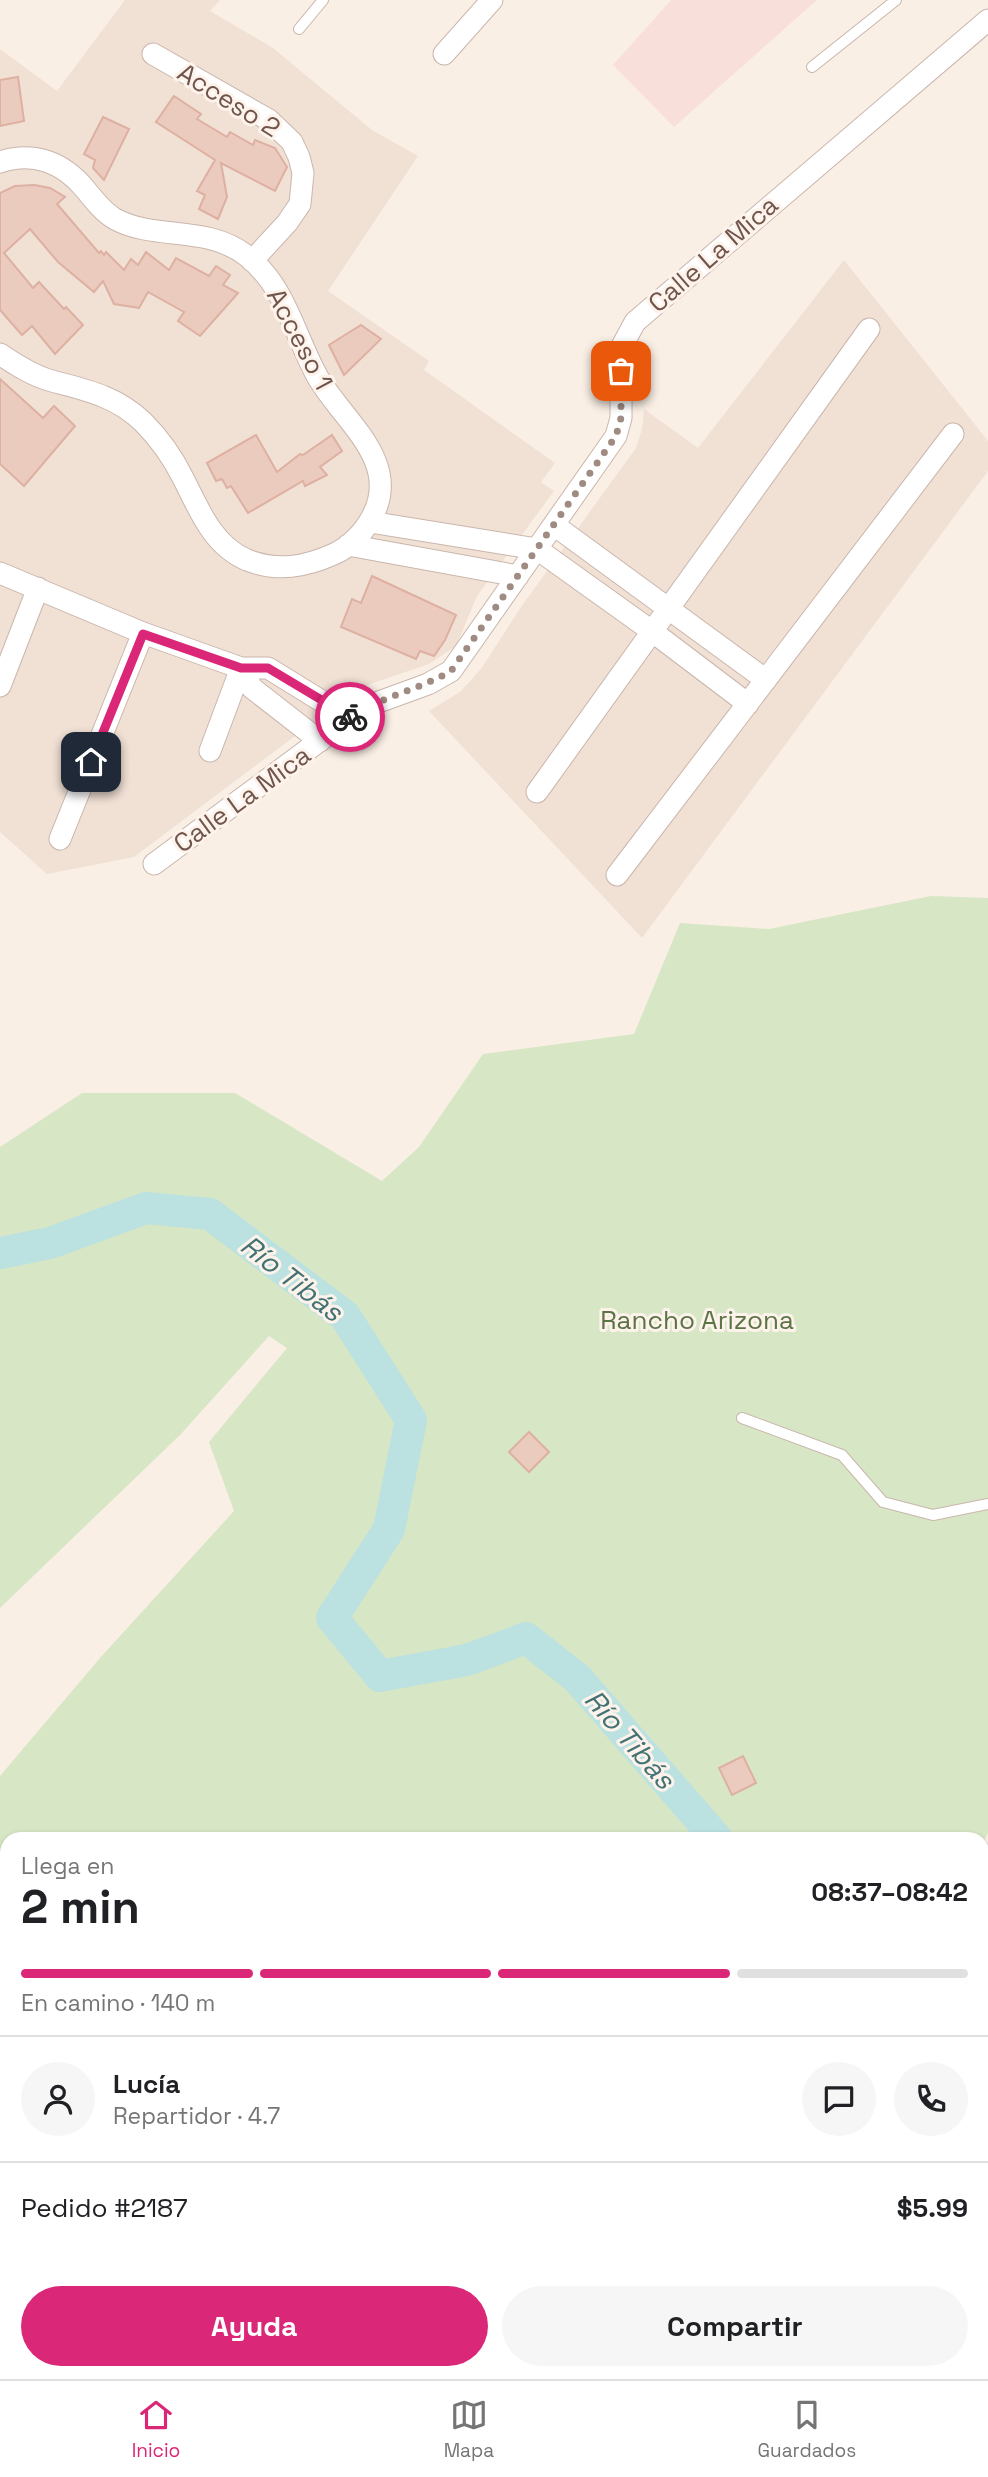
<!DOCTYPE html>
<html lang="es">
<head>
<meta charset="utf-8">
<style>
  body { margin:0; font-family:"Space Grotesk",sans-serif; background:#f6f6f6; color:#202124; height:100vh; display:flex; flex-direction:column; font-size:26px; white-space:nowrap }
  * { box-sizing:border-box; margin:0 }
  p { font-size:23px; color:#757577 }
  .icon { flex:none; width:38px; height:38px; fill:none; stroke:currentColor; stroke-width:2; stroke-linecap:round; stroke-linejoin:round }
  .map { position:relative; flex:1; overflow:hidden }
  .side { position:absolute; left:0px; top:1832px; width:989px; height:548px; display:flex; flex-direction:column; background:#fff; border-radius:21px 21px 0 0; box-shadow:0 2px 5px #0004 }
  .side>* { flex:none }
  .pin { position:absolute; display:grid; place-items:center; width:60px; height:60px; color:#fff; margin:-30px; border-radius:14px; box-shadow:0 4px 10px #0006 }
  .courier { position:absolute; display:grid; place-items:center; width:70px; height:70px; margin:-35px; border:5px solid #db2777; border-radius:50%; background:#fff; color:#222; box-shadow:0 2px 9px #0007 }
  .headline em { font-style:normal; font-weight:600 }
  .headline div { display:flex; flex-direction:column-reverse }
  .headline { display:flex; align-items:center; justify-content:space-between; height:119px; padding:0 21px }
  h1 { font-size:46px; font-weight:600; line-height:52px }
  .bar { display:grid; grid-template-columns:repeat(4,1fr); gap:10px 7px; align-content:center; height:84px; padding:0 21px }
  .bar i { height:9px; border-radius:5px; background:#e0e0e0 }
  .bar .selected { background:#db2777 }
  .bar p { grid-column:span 4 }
  .line { display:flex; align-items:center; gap:18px; padding:0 21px; border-top:2px solid #e0e0e0 }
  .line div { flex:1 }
  .round { display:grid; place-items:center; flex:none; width:74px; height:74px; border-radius:37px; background:#f6f6f6 }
  .primary-button { display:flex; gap:14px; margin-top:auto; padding:14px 21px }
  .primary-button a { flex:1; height:80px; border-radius:42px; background:#db2777; color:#fff; font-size:28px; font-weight:600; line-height:80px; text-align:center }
  .primary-button a+a { background:#f6f6f6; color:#202124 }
  .tabs { display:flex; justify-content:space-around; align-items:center; height:98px; border-top:2px solid #e0e0e0; background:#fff; font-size:19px; color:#757577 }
  .tabs a { display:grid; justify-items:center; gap:4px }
  .tabs .selected { color:#db2777 }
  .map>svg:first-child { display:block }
</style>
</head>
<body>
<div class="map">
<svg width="988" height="2379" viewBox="0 0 988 2379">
  <rect width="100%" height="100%" fill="#faefe5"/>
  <path fill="#f1e0d4" d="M125,0H220L210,11L273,48L372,130L418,156L328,291L429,361L424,370L555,463L541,482L554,491L477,596L456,646L429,664L370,684L351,694L134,857L47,874L0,832V49L57,91Z
    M844,260L988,441V471L642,938L429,711L460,692L481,669L521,607L636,448L642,429L644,409L698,448Z
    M7,2025V2373H885V2379H0V2030Z"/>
  <path fill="#f9dfda" d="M671,0H817L674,127L613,65Z"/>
  <path fill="#d7e6c5" d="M931,896L988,898V1833L982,1844V1839H7V2010L0,2016V1776L100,1658L234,1511L209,1442L287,1348L269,1336L180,1435L0,1608V1147L82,1093H235L382,1181L419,1147L483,1054L634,1034L680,923L769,929Z
    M982,1928L988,1931V2379H885V2373H982Z"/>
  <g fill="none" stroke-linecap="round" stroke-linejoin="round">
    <path stroke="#bce1e1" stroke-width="32" d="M0,1253L50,1243L146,1208L210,1214L345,1316L411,1420L389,1529L332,1618L380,1676L467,1660L526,1638L577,1678L717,1839
      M982,2092L988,2099"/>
  </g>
  <path fill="#eccbbf" stroke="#ddb0a2" stroke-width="2" d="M18,77L24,121L0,126V80Z
    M174,96L201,114L197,119L227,137L230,132L253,145L255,140L275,148L287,167L275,191L221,163L227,197L218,219L199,209L205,195L197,191L215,160L156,122Z
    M103,117L129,129L104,180L93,168L95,160L84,154Z
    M34,185L50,188L65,197L57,204L99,253L101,251L104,255L106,252L124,270L131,259L138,265L146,252L169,270L176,258L209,276L216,266L230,275L223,285L238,293L200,336L178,321L184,312L148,292L139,308L114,304L103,281L94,292L58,262L30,229L4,253L33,288L39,282L64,309L66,307L83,325L55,354L32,326L22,335L0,310V193L15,186Z
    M361,325L381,339L344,375L329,345Z
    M0,379L43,418L54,406L75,426L24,486L0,464Z
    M256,435L277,472L300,454L303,455L332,435L342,451L320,467L327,475L305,486L303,481L248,513L231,486L227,488L222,479L216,481L207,463Z
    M372,576L456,615L445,640L434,656L420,651L416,659L341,627L352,599L361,603Z
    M529,1432L549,1452L529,1472L509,1452Z
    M743,1756L756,1783L732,1795L719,1768Z"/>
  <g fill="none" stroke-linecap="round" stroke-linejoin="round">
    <g stroke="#cab6ac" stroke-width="12">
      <path id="lane" d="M299,29L323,0
        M812,67L896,0
        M742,1418L842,1455L883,1502L933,1515L988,1504
        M557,2373L565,2379
        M843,2373L844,2379
        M389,2379L394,2373"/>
    </g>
    <g stroke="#cab6ac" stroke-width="23">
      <path id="street" d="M153,54L269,120L292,142L299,157L303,173L300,204L287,223L252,261
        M444,54L492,0
        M0,162C33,151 63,162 85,189C93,199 103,212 115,219C156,241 206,224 247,256C285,286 294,333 316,374C340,419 403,460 372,517C364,532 350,547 334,554C305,567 278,572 247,560C212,545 199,509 183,478C173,458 159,438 143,422C116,396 86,390 52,381C33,376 16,365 0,354
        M370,522L537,549L653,632L748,704
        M554,525L766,680
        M348,545L518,576
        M0,573L143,633L241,668H268L349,718
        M241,668L252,688L320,741
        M0,686L38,588
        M210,751L241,668
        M537,792L869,329
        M60,839L143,633
        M154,864L365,707L428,684L451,671L616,436L621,418V348L635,322L988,20
        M617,875L953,434
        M0,2091L7,2085
        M0,2112L7,2121
        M0,2231L7,2225
        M112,2379L118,2373"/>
    </g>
    <use href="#lane" stroke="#fff" stroke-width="10"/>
    <use href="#street" stroke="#fff" stroke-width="21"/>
  </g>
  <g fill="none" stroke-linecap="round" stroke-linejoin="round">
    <path stroke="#a08b82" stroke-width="7" stroke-dasharray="0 12.6" d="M350,717C381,697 418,690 451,671L616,436L621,418V371"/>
    <path stroke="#db2777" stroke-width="9" d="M91,762L143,634L241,668H268L350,717"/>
  </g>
  <g text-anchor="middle" stroke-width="6" stroke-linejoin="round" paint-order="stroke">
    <g font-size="26" fill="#70554d" stroke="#fdf3eb">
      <text transform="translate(229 100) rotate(32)" y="9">Acceso 2</text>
      <text transform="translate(713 254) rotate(-41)" y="9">Calle La Mica</text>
      <text transform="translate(300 339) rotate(62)" y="9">Acceso 1</text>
      <text transform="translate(242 799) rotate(-36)" y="9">Calle La Mica</text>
    </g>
    <g font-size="26" fill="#5a7446" stroke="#fdf3eb">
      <text x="697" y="1329">Rancho Arizona</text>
    </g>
    <g font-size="28" font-style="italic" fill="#427274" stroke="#fdf3eb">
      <text transform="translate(292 1278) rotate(38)" y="10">Río Tibás</text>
      <text transform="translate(630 1739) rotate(49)" y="10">Río Tibás</text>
    </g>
  </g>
</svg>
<div class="pin" style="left:621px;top:371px;background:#ea580c"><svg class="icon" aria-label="bag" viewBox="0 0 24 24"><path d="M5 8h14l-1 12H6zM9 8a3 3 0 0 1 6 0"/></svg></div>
<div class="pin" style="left:91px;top:762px;background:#1f2937"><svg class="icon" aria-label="home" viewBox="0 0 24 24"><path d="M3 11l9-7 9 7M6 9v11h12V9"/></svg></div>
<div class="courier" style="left:350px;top:717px"><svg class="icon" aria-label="bike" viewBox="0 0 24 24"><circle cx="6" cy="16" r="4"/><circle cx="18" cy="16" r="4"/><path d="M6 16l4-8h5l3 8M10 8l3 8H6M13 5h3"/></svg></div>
<section class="side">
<div class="headline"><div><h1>2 min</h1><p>Llega en</p></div><em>08:37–08:42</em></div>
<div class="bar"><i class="selected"></i><i class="selected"></i><i class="selected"></i><i></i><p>En camino · 140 m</p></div>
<div class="line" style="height:126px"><a class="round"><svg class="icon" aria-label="person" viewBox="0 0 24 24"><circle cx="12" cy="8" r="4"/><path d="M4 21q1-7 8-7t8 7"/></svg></a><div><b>Lucía</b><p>Repartidor · 4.7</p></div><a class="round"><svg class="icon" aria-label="chat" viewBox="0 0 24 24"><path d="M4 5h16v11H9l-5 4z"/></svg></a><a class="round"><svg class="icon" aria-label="phone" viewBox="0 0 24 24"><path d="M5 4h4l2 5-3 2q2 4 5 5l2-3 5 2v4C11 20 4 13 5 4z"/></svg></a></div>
<div class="line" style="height:91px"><div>Pedido #2187</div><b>$5.99</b></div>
<div class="primary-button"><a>Ayuda</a><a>Compartir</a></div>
</section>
</div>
<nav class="tabs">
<a class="selected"><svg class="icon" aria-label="home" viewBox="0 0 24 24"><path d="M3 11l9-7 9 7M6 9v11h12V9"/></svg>Inicio</a>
<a><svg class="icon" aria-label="map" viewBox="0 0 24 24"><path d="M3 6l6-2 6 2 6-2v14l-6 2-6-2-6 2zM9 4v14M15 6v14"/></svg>Mapa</a>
<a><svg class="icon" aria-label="saved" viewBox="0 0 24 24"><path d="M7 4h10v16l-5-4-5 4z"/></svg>Guardados</a>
</nav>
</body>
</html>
